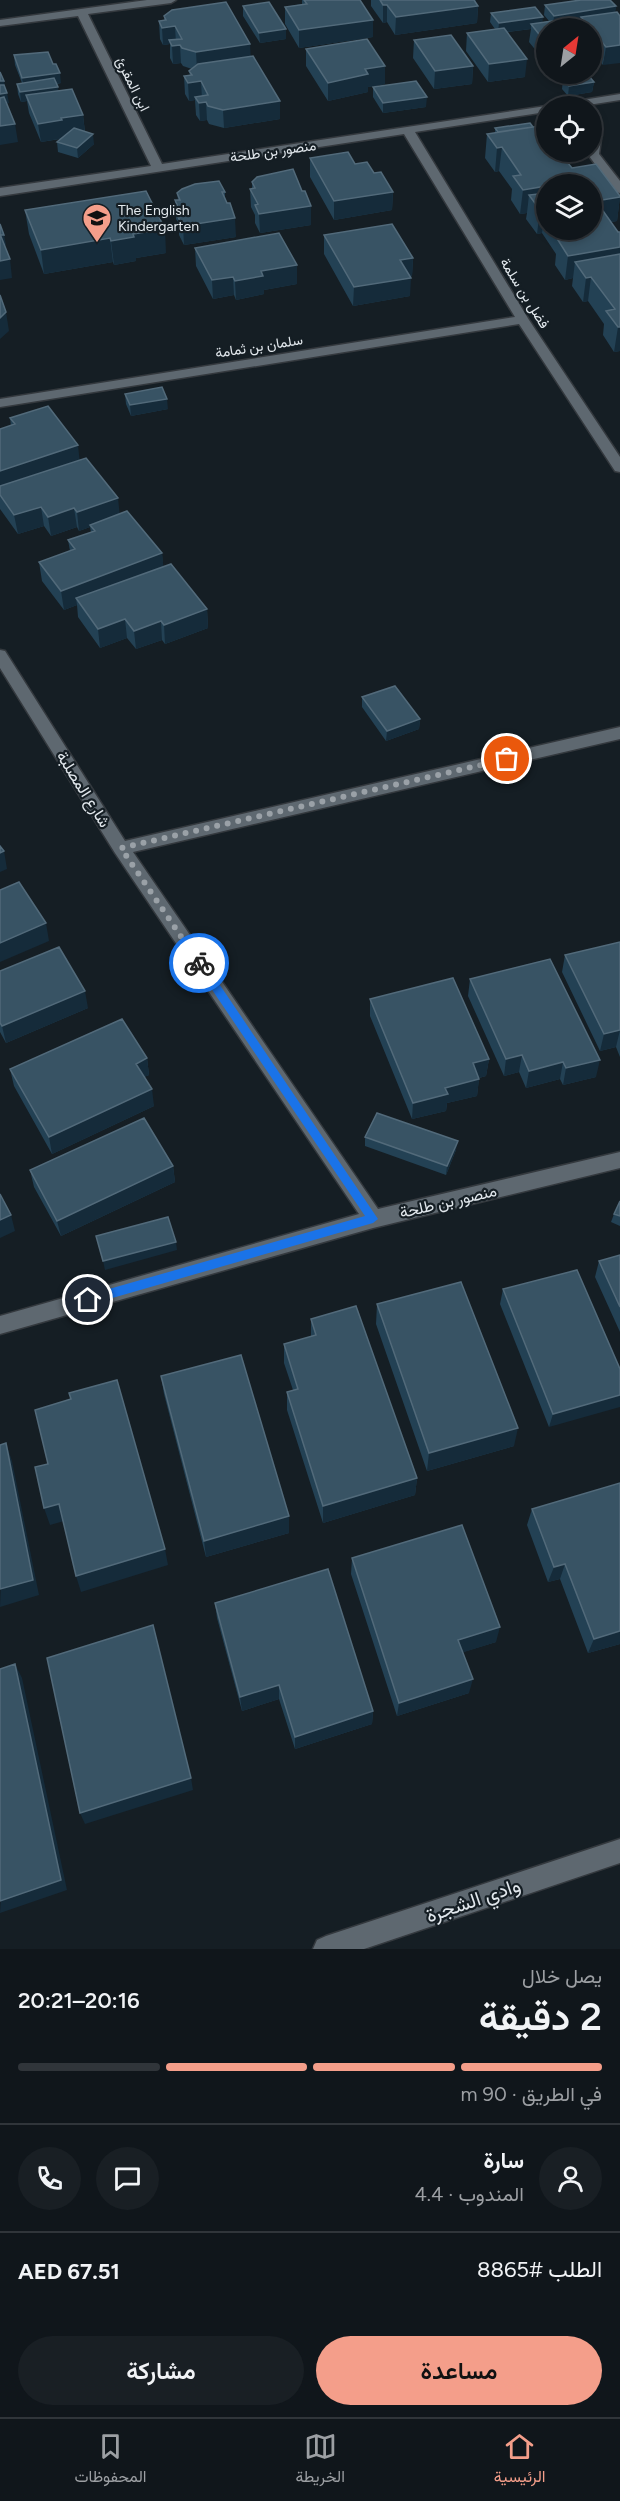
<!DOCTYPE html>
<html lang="ar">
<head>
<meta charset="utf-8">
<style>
  body { margin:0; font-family:Figtree,Vazirmatn,sans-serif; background:#191f24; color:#f1f3f6; direction:rtl; height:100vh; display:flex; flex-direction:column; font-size:22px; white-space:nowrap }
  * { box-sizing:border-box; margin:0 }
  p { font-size:20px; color:#9c9fa3 }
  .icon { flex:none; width:33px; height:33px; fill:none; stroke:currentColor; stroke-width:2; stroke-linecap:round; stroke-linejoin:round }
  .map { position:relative; height:1949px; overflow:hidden; direction:ltr }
  .details { display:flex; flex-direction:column; background:#10161b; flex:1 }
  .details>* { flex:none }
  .needle { width:39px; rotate:30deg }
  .controls { position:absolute; left:536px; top:18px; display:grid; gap:12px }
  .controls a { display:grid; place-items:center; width:66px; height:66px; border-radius:50%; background:#10161b; box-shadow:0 3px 9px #0003,0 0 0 2px #30353a; font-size:30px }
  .pin { position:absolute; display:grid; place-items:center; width:51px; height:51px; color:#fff; margin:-26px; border:3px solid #fff; border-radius:50%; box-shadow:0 2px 6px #0007 }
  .courier { position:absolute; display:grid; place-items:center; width:60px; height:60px; margin:-30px; border:4px solid #1a73e8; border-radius:50%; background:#fff; color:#222; box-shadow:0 2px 8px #0007 }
  .overview em { font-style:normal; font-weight:600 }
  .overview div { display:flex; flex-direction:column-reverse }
  .overview { display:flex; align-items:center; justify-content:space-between; height:102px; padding:0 18px }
  h1 { font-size:39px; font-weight:600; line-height:45px }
  .bar { display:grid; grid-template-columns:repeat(4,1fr); gap:9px 6px; align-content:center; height:72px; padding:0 18px }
  .bar i { height:8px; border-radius:4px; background:#30353a }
  .bar .selected { background:#f49e8a }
  .bar p { grid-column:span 4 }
  .line { display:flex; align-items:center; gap:15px; padding:0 18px; border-top:2px solid #30353a }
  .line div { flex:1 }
  .round { display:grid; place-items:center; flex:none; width:63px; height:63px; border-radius:32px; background:#191f24 }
  .cta { display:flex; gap:12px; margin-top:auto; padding:12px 18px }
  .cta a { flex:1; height:69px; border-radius:36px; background:#f49e8a; color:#111; font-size:24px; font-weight:600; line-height:69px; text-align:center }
  .cta a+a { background:#191f24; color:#f1f3f6 }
  .tab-bar { display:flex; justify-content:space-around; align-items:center; height:84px; border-top:2px solid #30353a; background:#10161b; font-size:16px; color:#9c9fa3 }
  .tab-bar a { display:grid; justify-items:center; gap:3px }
  .tab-bar .selected { color:#f49e8a }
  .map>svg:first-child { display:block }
</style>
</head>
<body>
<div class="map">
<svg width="620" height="1949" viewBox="0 0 620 1949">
  <rect width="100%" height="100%" fill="#151e24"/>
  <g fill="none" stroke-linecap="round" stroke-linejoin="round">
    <g stroke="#34393e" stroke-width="3">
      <path id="lane" d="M591,126L595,127L601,139L599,154L620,181V193L616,192L589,156L582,152H591Z"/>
    </g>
    <g stroke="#34393e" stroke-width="3">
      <path id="street" d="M147,0H176L171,3L88,14L162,164L546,106H550H546V112L415,132L529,320L620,457V472L615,471L519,324L0,407V399L515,317L404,134L0,196V188L151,166L78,16L0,26V20Z
        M620,94V100L582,106H558L564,103Z
        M0,650L5,651L125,841L620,727V739L133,852L378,1209L620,1152V1168L373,1228L0,1334V1316L359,1214L115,853L0,668Z
        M620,1839V1863L364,1949H313L317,1940L326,1936Z"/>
    </g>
    <use href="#lane" fill="#5e6870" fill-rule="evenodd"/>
    <use href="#street" fill="#5e6870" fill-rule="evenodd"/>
  </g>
  <path fill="#234154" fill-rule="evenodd" d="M302,0H360L373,20V37L299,48L285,24V7L302,4Z
    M371,0H476V3L478,6L477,23L395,35L387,22L383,23L371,6Z
    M545,5L616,6L603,65L591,50V54V28H580L581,21L546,28V63L529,42L531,29L507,32L525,77L488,82L466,51L467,33L495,29L490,22L491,13L543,22L549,21L544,15Z
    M243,6L286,39L260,43L243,16Z
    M164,16L251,56L280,119L224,128L209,124L207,120L200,121L196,115L195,100L189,101L185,94L184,76H190L189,71L192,69L183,66L181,63L173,64L170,58V44L163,45L160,39L159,21L164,20Z
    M414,40L473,66L472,84L434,89L413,58Z
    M306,49L385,84L368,87V92L328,101L306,66Z
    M14,55L61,83L57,84L58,91L83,115L85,132L94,144L78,158L58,152L57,142L60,139L41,142L29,113L27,101L21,102L18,94L17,84L22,83L15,65Z
    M563,79L594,82L592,92L568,96L562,89Z
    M373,87L426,107L383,113L373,97Z
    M530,123L533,127H538V124L546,123V152H573L572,160L566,161L572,168L596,164L620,196L617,221L611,222L618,232H620V351L614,352L603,335L604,324L588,301L583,302L572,286L573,278L565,280L555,265L556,254L542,233L537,234L526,219L527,213L520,214L511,200L512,189L499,171L495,172L485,158L487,134L495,133V128ZM546,184H591V230H546Z
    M310,158L355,164L374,173L393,192L392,210L334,220L310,177Z
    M252,182L302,191L311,206V225L260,233L255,223V215L251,207L250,189L252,188Z
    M225,192V197L236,237L184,245L179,235V224L176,219L175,200H178L177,193Z
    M25,210L166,253L136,258V261L114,265L113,262L44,274L29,234Z
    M324,235L413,258L412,276L410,277V296L353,306L324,254Z
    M195,248L297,284L264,290V294L236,300L234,295L213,299L196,266Z
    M125,394L168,409L131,416L126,404Z
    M10,418L80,460L119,514L162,553L163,567L207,609L208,628L165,644L162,640L136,649L127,638L100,648L78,617L77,605L64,610L42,581L39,562L70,551L68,540L91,532L90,527L79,531L77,527L51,536L44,526L18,534L0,509V429L11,426Z
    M362,697L420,719L419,729L386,741L362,707Z
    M620,942V1057L616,1047L600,1051L562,972L565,955Z
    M0,971L88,1008L6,1043L0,1032Z
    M470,979L596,1077L563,1085L560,1079L526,1088L519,1072L504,1076L468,996Z
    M370,999L489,1059L486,1076L479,1078L477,1096L447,1103L446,1111L412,1119L370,1016Z
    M147,1058L149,1075L144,1077L154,1106L52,1154L14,1086L10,1069Z
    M365,1137L456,1150L446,1175L365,1146Z
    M173,1166L175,1182L61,1236L34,1187L30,1170Z
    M620,1201V1226L611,1222L614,1214Z
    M620,1255V1332L595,1277L599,1261Z
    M503,1289L620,1369L549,1427L500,1304Z
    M377,1304L514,1446L427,1471L376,1324Z
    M311,1319L417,1478L415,1495L323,1523L287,1410V1392L293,1390L284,1363V1344L311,1337Z
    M161,1376L289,1516V1533L206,1557L164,1394Z
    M532,1509L620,1644L588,1653L560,1579L548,1582L527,1525Z
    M352,1558L496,1642L463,1652L469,1693L397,1716L351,1574Z
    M215,1603L373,1711L372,1724L295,1749L279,1699L242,1711L217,1618Z"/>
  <path fill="#152b3a" d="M470,0H476V6H478L477,23L395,35L396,17Z
    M383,5H387V22L383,23Z
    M616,6L615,16L581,17V21L553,26L554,16Z
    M543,17L542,27L531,24V29L498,33L499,23Z
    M373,20V37L299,48V30Z
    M175,26L176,44L169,40L170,44L163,45L162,28Z
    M286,29V39L260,43L259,33Z
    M250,44L251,62L197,70L196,52Z
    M180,45L181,63L173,64L172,46Z
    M620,45V63L603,65L606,47Z
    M527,59L525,77L488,82L489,64Z
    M385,66V84L368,87V92L328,101V83L365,69Z
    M473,66L472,84L434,89L435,71Z
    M60,73L61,83L24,88L22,78Z
    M0,81H4L6,91H0Z
    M201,81L202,99L195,97V100L189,101L188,83Z
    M594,82L592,92L568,96L569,86Z
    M58,87L59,97L26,95L27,101L21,102L20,92Z
    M7,93L9,103L0,105V94Z
    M427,97L426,107L383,113V103Z
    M280,101V119L224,128L223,110Z
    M206,102L207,120L200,121L199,103Z
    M83,115L85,134L64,138L41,142L38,124L61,118Z
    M15,124L18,142L0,145V126Z
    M93,134L94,144L78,158L77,148Z
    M502,147L499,171L495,172L497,148Z
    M549,152H573L572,160L548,164Z
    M580,181V184H557Z
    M546,186V210H545L542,233L537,234L540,210L529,195L527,213L520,214L523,190Z
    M393,192L392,210L334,220V201Z
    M620,197L617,221L592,225L596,201Z
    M311,206V225L260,233L259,214Z
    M235,218L236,237L184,245L183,226Z
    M165,229L166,253L136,258V261L114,265L111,241L133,234Z
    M0,235H4L6,245L0,246Z
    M110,238L113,262L44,274L41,250Z
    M620,247V271L575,262L573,278L565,280L568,256Z
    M413,258L412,276L399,278L400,260Z
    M10,259L12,278L0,280V261Z
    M297,265V284L264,290V294L236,300L235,281L261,271Z
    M233,277L234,295L213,299L212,280Z
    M591,277L588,301L583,302L586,278Z
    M411,278L410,296L353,306L354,287Z
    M6,312L9,331L0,339V318Z
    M618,327H620V351L614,352Z
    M167,399L168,409L131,416L130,405Z
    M78,445L80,464L0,491V471Z
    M118,498L120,517L90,525V527L79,531L77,512Z
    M41,507L44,526L18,534L14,515Z
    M74,508L77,527L51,536L48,517Z
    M162,553L164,572L76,598L77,605L64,610L61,591Z
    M207,609L208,628L165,644L164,625Z
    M125,619L127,638L100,648L98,629Z
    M161,621L162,640L136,649L134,631Z
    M420,719L419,729L386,741L387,731Z
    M4,851L7,869L0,872V853Z
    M46,923L49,941L0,962V943Z
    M85,991L88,1008L6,1043L2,1026Z
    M620,1030L616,1047L600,1051L604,1034Z
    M522,1055L519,1072L504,1076L506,1059Z
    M147,1058L149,1075L138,1080L136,1064Z
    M489,1059L486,1076L471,1080L473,1063Z
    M600,1060L596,1077L563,1085L566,1068Z
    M563,1062L560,1079L526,1088L529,1071Z
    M479,1079L477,1096L447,1103L446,1111L412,1119L413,1103L445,1088Z
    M152,1089L154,1106L52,1154L49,1137Z
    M458,1141L456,1150L446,1175L447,1166Z
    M173,1166L175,1182L61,1236L57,1221Z
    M11,1215L15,1231L0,1238V1220Z
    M176,1242L177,1250L105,1270L103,1261Z
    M620,1395V1407L549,1427L553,1414Z
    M518,1428L514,1446L427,1471L429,1453Z
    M6,1443L12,1461L39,1595L0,1607Z
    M417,1478L415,1495L323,1523V1506Z
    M59,1504L64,1521L50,1525L44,1508Z
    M289,1516V1533L206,1557L204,1541Z
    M165,1549L168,1565L81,1592L76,1576Z
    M565,1564L560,1579L548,1582L554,1567Z
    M500,1627L496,1642L455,1655L458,1640Z
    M620,1631V1644L588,1653L594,1639Z
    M15,1664L22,1678L67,1890L0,1913Z
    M473,1679L469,1693L397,1716L399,1703Z
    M279,1685V1699L242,1711L240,1697Z
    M373,1711L372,1724L295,1749V1737Z
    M191,1778L193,1790L85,1824L80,1813Z"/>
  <path fill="#385364" stroke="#526a7a" stroke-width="1.5" d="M304,0H360L373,20L299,30L285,7L307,4Z
    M380,0H474L478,6L396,17L387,5H383Z
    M581,0H610L616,6L554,16L545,5Z
    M226,2L250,44L196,52L182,48L180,45L172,46L169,40L182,39L175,26L162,28L159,21L166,20L164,16L172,10Z
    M269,2L286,29L259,33L243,6Z
    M535,7L543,17L499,23L491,13Z
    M617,12L620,16V45L606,47L581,17Z
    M567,19L575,28H546V43L531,24Z
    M504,28L527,59L489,64L467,33Z
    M451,35L473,66L435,71L414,40Z
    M367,39L385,66L365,69L368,74L328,83L306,49Z
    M48,52L53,64H56L60,73L22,78L14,55Z
    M253,56L280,101L223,110L208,106L206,102L199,103L195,97L208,95L201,81L188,83L184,76L192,75L189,71L198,64Z
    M0,72L4,81H0Z
    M588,75L594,82L569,86L563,79Z
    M54,78L58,87L20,92L17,84Z
    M416,81L427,97L383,103L373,87Z
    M0,85H4L7,93L0,94Z
    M72,89L83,115L61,118L62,120L38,124L26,95Z
    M4,97L15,124L0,126V98Z
    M530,123L533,127L498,132L495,128Z
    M546,123V152H559L572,168L596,164L620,196V197L596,201L618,232H620V247L568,256L558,240L566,239L559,230H591V184H583L580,181L557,184H546V186L523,190L513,176L521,175L502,147L497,148L487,134L540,126L538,124Z
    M74,128L93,134L77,148L57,142Z
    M348,152L355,164L367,162L374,173L381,172L393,192L334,201L310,158Z
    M293,169L302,191H305L311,206L259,214L255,205L258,204L250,189L255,188L252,182L257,177Z
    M219,181L225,192H222L227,203H230L235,218L183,226L178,217L182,216L175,200H180L177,193L182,189L195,184Z
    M146,191L165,229L133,234L134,237L111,241L110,238L41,250L25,210Z
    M546,193V211L545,209L540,210L529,195Z
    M0,224L4,235H0Z
    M392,224L413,258L400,260L411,278L354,287L324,235Z
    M279,233L297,265L261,271L263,276L235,281L233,277L212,280L195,248Z
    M0,234L10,259L0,261Z
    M620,254V327H618L606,311L615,309L591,277L586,278L575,262Z
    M0,295L6,312L0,318Z
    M162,387L167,399L130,405L125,394Z
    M48,406L78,445L0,471V429L15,424L10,418Z
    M86,458L118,498L77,512L74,508L48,517L41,507L14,515L0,495V486Z
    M127,511L162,553L61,591L39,562L75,549L68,540L95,531L90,525Z
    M171,564L207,609L164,625L161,621L134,631L125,619L98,629L76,598Z
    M395,686L420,719L387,731L362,697Z
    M0,846L4,851L0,853Z
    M19,882L46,923L0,943V890Z
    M620,942V1030L604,1034L565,955Z
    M59,947L85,991L2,1026L0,1023V971Z
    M550,959L600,1060L566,1068L563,1062L529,1071L522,1055L506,1059L470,979Z
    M453,978L489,1059L473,1063L479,1079L445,1088L448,1094L413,1103L370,999Z
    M122,1019L147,1058L136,1064L152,1089L49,1137L10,1069Z
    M377,1113L458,1141L447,1166L365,1137Z
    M144,1118L173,1166L57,1221L30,1170Z
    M0,1194L11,1215L0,1220Z
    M620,1201V1216L614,1214Z
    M168,1217L176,1242L103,1261L96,1236Z
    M620,1255V1307L599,1261Z
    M577,1270L620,1369V1395L553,1414L503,1289Z
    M461,1282L518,1428L429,1453L377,1304Z
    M356,1306L417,1478L323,1506L287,1392L298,1389L284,1344L316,1335L311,1319Z
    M241,1355L289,1516L204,1541L161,1376Z
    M117,1380L165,1549L76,1576L59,1504L44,1508L35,1467L48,1464L35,1410L71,1399L69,1393Z
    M6,1443L33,1580L0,1589V1445Z
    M620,1483V1631L594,1639L565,1564L554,1567L532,1509Z
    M462,1525L500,1627L458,1640L473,1679L399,1703L352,1558Z
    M328,1569L373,1711L295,1737L279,1685L240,1697L215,1603Z
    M153,1625L191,1778L80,1813L47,1658Z
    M15,1664L61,1880L0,1901V1669Z"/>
  <path fill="#1a73e8" d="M199,959L203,960L378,1219L373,1223L88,1305L82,1300L88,1295L365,1216L196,966V960Z"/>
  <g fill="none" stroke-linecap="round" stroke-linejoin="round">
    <path stroke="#9aa1a7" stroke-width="6" stroke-dasharray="0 10.8" d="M199,963L121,848L507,759"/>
  </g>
  <defs>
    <g id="school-pin" transform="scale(1.5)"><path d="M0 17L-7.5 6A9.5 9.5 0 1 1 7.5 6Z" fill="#f49e8a" stroke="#151e24"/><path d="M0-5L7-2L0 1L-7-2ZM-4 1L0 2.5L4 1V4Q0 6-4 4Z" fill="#111"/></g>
  </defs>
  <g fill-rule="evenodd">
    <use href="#school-pin" x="97" y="218"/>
  </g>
  <g text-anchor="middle" stroke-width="4.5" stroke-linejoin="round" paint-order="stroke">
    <g font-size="14" fill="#e2e8ed" stroke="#151e24">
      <text transform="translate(133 84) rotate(64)" y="5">ابن المقرئ</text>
      <text transform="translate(273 151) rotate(-8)" y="5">منصور بن طلحة</text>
      <text transform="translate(525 293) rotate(58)" y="5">فضل بن سلمة</text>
      <text transform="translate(259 346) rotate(-9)" y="5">سلمان بن ثمامة</text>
    </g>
    <g font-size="14" fill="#e2e8ed" stroke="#151e24" text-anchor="start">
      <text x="118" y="215">The English<tspan x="118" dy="16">Kindergarten</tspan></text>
    </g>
    <g font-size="16" fill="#e2e8ed" stroke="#151e24">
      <text transform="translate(84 789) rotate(58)" y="6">شارع المصلبة</text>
      <text transform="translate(448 1201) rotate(-13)" y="6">منصور بن طلحة</text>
    </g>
    <g font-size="20" fill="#e2e8ed" stroke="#151e24">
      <text transform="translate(473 1900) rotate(-19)" y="7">وادي الشجرة</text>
    </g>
  </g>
</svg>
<div class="controls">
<a><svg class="needle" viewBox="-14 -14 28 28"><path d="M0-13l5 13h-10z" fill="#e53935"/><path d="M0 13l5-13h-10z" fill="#9c9fa3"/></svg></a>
<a><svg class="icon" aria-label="locate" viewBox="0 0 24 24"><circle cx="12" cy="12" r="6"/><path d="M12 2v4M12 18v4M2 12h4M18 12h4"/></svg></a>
<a><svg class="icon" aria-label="layers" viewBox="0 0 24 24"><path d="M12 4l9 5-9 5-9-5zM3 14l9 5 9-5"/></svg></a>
</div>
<div class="pin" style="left:507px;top:759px;background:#ea580c"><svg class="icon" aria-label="bag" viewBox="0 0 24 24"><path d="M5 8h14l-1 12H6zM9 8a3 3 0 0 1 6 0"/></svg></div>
<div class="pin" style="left:88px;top:1300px;background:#1f2937"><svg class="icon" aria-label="home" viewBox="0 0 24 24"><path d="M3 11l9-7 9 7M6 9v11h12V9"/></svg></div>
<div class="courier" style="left:199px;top:963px"><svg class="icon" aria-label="bike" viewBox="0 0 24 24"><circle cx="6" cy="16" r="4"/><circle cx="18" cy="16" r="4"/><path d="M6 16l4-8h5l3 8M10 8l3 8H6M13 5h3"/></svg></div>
</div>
<section class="details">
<div class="overview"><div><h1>2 دقيقة</h1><p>يصل خلال</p></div><em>20:16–20:21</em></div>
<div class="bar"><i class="selected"></i><i class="selected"></i><i class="selected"></i><i></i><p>في الطريق · 90 m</p></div>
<div class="line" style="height:108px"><a class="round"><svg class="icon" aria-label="person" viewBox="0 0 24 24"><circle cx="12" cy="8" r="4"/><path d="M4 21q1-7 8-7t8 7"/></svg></a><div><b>سارة</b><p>المندوب · 4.4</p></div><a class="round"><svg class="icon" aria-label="chat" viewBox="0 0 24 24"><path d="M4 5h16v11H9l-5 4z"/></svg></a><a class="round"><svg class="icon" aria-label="phone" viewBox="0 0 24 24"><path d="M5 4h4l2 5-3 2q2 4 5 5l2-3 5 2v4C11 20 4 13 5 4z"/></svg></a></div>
<div class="line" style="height:78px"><div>الطلب #8865</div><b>AED 67.51</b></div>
<div class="cta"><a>مساعدة</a><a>مشاركة</a></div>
</section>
<nav class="tab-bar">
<a class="selected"><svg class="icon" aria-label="home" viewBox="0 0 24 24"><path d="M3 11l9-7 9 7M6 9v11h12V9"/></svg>الرئيسية</a>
<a><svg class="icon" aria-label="map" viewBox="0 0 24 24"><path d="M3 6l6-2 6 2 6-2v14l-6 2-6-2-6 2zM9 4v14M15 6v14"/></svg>الخريطة</a>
<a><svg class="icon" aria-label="saved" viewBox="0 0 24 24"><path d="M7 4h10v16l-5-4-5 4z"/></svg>المحفوظات</a>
</nav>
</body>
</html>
